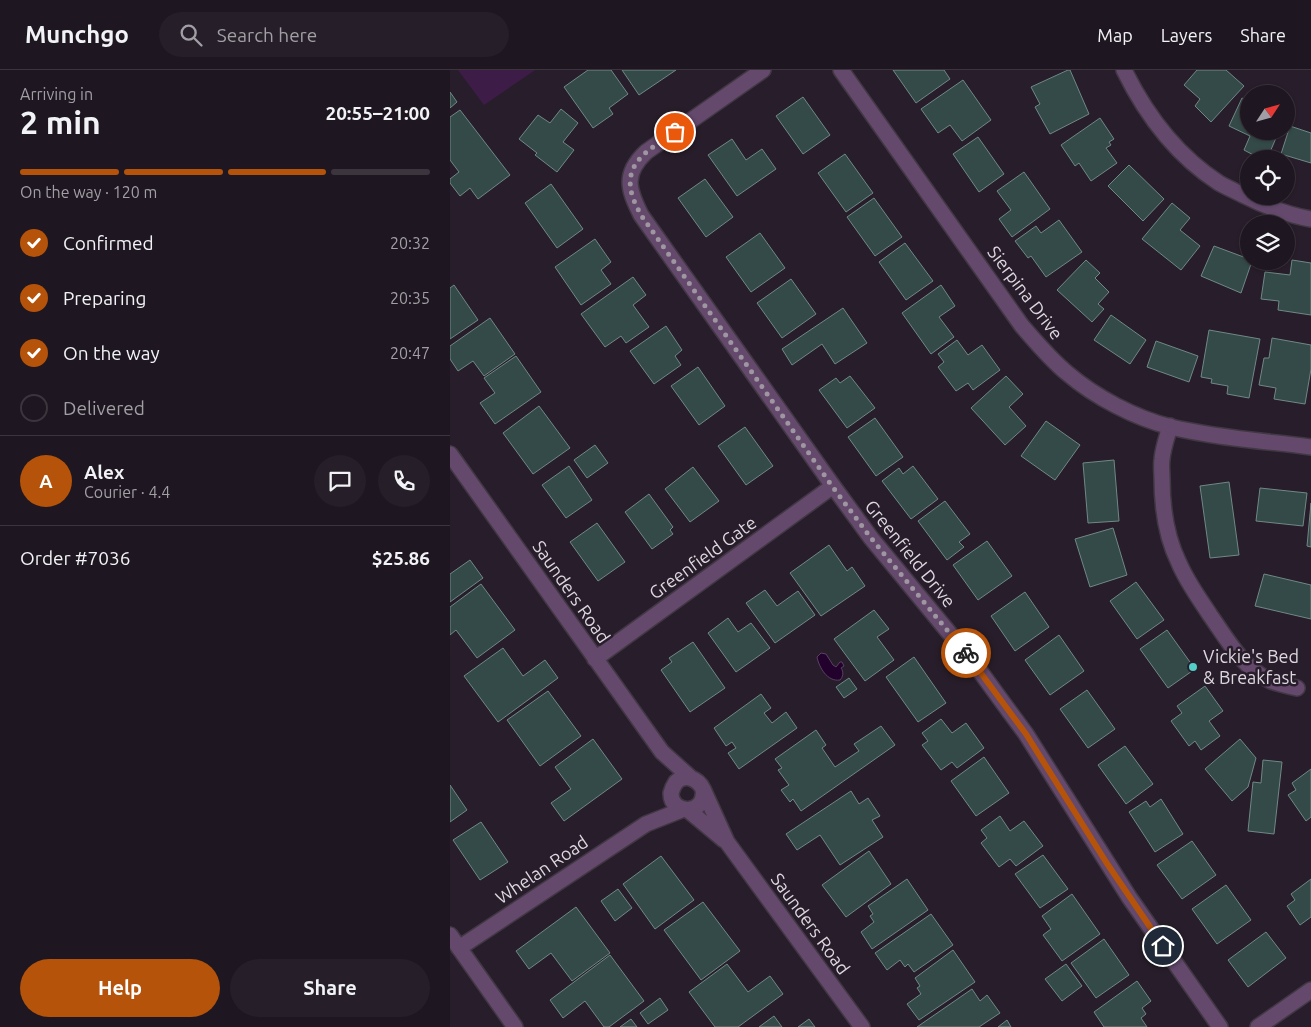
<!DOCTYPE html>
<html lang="en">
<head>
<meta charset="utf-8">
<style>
  body { margin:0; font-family:Ubuntu,sans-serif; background:#261f29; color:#f1f3f6; height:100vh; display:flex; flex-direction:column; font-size:19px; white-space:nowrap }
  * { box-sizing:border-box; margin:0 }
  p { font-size:16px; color:#a19fa5 }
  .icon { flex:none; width:28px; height:28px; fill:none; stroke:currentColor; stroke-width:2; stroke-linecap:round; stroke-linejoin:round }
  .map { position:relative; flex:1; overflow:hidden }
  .panel { display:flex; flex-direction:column; background:#1e1620; width:450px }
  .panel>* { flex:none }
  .needle { width:32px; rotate:54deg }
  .controls { position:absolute; left:790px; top:15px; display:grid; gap:10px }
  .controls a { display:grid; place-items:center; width:55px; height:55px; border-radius:50%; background:#1e1620; box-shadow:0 1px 4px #0004,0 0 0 1px #3c353e; font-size:25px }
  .pin { position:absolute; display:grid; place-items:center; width:42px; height:42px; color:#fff; margin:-21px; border:2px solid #fff; border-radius:50%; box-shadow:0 1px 5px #0007 }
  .courier { position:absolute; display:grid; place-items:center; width:50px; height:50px; margin:-25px; border:4px solid #b45309; border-radius:50%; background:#fff; color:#222; box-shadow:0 1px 6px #0007 }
  .summary em { font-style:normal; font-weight:700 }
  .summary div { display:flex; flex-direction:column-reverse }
  .summary { display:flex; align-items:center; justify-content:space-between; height:85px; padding:0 20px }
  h1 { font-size:32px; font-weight:700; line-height:38px }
  .bar { display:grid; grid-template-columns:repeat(4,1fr); gap:8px 5px; align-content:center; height:60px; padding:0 20px }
  .bar i { height:6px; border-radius:4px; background:#3c353e }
  .bar .selected { background:#b45309 }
  .bar p { grid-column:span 4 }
  .line { display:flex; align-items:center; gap:12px; padding:0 20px; border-top:1px solid #3c353e }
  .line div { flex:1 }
  .round { display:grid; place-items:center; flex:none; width:52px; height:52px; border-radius:26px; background:#261f29 }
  ol { padding:0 20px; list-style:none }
  li { display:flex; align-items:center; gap:15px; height:55px }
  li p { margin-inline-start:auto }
  li .icon { padding:5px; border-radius:50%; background:#b45309; color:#fff; stroke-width:4 }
  li:last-child { color:#a19fa5 }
  li i { width:28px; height:28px; border:2px solid #3c353e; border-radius:50% }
  .cta { display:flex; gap:10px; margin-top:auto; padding:10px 20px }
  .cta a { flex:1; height:58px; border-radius:30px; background:#b45309; color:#fff; font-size:20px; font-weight:700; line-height:58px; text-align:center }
  .cta a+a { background:#261f29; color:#f1f3f6 }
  header { display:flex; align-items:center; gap:30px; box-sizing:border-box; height:70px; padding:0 25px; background:#1e1620; border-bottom:1px solid #3c353e }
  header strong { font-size:24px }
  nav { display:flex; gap:28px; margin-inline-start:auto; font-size:18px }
  .search { width:350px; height:45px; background:#261f29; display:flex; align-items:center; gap:12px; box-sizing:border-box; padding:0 18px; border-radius:28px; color:#a19fa5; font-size:19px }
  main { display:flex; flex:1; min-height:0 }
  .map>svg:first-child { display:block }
</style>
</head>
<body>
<header>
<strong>Munchgo</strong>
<div class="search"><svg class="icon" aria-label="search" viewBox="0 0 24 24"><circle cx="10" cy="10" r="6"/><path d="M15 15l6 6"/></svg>Search here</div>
<nav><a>Map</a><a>Layers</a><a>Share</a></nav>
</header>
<main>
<section class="panel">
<div class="summary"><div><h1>2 min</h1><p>Arriving in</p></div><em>20:55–21:00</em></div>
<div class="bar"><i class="selected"></i><i class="selected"></i><i class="selected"></i><i></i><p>On the way · 120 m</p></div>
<ol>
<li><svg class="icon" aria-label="check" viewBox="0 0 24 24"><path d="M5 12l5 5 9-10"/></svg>Confirmed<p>20:32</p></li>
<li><svg class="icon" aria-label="check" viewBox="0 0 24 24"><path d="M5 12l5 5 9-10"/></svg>Preparing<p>20:35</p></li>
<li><svg class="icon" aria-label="check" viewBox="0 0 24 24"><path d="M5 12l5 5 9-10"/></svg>On the way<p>20:47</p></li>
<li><i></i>Delivered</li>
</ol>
<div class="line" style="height:90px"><b class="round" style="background:#b45309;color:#fff">A</b><div><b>Alex</b><p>Courier · 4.4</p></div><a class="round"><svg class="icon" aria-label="chat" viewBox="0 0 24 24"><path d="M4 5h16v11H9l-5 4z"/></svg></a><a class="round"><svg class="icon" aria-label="phone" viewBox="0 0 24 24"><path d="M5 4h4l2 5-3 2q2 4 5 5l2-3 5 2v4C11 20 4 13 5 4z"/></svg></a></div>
<div class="line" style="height:65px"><div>Order #7036</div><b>$25.86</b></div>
<div class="cta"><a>Help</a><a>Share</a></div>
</section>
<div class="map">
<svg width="861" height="957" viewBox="0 0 861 957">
  <rect width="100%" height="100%" fill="#281e2b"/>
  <path fill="#3e1c48" d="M8,0H85L34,35Z"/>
  <path fill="#22012c" stroke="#5a4162" d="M371,583L376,584L383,595L386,597L390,592H392L394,596L391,598C394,602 393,607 390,610C377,612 369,597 367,587Z"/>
  <path fill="#344a49" stroke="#708886" d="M138,0H161L178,24L159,38L163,44L143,58L114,17Z
    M172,0H226L189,25Z
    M443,0H494L500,9L466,33Z
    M618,0H620L639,44L600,64L585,37L590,34L581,17Z
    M747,0H776L794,16L761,52L745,36L750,29L734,15Z
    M513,10L541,50L512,71L500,55L488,63L471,39Z
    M0,22L7,32L0,38Z
    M353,27L380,65L353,84L326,46Z
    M792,28L799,31V61H829L817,89H811L794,80L800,66L779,56Z
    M111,39L128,53L113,72L124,80L107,102L85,85L87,83L69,69L88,45L100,53Z
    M10,40L60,105L28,129L20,118L10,126L0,113V109L9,102L0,90V47Z
    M650,48L664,69L659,72L661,75L656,78L667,93L641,111L629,93L625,96L611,75Z
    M840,56L861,63V93L831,84Z
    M528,67L554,104L529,122L503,84Z
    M282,69L296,90L312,79L326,99L287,126L258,85Z
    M395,84L423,123L396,142L368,103Z
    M679,95L714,129L693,151L658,116Z
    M574,102L600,139L562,167L549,149L561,140L547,121Z
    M255,109L283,147L256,167L228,128Z
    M101,114L133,159L107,178L75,133Z
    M424,128L452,167L425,186L397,147Z
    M722,133L740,148L730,160L750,176L731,200L692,169Z
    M609,150L632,182L596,207L581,186L578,188L565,171L586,156L591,163Z
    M310,163L335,198L301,222L276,187Z
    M145,169L161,192L151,200L161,214L131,235L105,197Z
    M455,173L483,211L456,230L429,192Z
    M764,176L799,189V191H802L791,223L751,206Z
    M636,190L650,203L645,208L659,222L648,234L654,239L642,252L607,220Z
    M842,190L861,193V245L828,240L829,231L811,229L815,202L840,205Z
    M183,207L196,225L183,235L199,257L176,273L171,266L155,277L131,244Z
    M341,209L366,244L332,268L307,233Z
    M4,215L28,250L0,269V218Z
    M491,215L505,236L489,247L504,267L481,284L452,243Z
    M393,238L417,273L385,294L372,274L342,295L332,279Z
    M661,245L696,270L680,294L644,270Z
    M40,248L65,284L34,306L23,291L8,301L0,289V276Z
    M216,256L232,280L225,286L231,295L204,314L180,281Z
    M759,260L810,269L799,328L777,324L778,316L761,313L762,309L751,307Z
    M822,268L861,275V299L855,334L824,329L826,318L809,315L814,288H819Z
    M507,270L518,285L532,275L550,300L523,320L518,313L506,321L488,297L494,292L488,284Z
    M706,271L748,286L739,312L697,297Z
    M66,286L91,322L45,354L30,333L45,323L34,308Z
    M248,297L275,336L249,355L221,316Z
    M400,306L425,338L397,358L369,320L386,308L390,313Z
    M556,306L573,324L559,337L576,356L555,375L521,338Z
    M89,336L120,378L83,404L53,363Z
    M425,348L453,387L426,406L398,367Z
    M596,351L630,375L605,410L571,386Z
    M295,357L323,396L296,415L268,376Z
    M145,375L158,393L137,408L124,390Z
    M664,390L669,451L638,453L633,393Z
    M119,396L142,430L116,448L92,415Z
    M463,396L488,429L461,449L432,411L449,398L453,404Z
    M243,397L269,431L240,452L215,419Z
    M779,412L789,485L760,488L750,416Z
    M810,418L857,423L853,456L806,451Z
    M199,424L223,457L220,460L223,464L202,479L175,442Z
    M495,431L520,464L509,472L514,477L497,490L468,451Z
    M861,433V477L857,476Z
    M147,453L175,492L148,511L120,472Z
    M663,458L677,505L640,517L625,469Z
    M537,471L562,506L528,530L503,495Z
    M379,475L397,501L402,497L415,516L371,546L340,503Z
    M20,490L33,508L0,532V504Z
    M814,504L861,515V549L805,536Z
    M686,512L714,550L687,569L660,531Z
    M31,514L65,560L27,588L6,560L0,565V537Z
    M315,520L327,536L348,521L365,545L325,573L296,533Z
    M575,522L599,557L565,581L541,546Z
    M424,540L439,559L427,567L444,590L415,611L384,569Z
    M278,548L288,562L301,553L320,578L286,602L258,563Z
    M717,560L745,599L718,618L690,579Z
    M609,565L634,601L600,625L575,590Z
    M243,572L275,618L240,642L211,600L222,592L219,588Z
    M53,578L73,606L95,590L108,608L48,652L14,606Z
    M464,587L496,633L468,652L436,607Z
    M399,608L407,619L394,628L386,617Z
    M755,616L773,641L759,651L770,666L751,680L745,671L739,676L721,651L732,643L727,636Z
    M637,620L665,659L638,678L610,639Z
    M98,621L131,666L90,696L57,650Z
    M311,624L321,638L314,643L322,653L336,642L347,658L289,699L278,683L286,678L282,672L276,676L264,658Z
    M491,649L502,663L516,653L534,678L507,698L502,692L491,700L472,675L478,671L472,663Z
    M431,656L445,675L351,741L343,729L340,732L331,720L339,715L328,700L332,698L325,689L366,660L376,675L372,678L385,697L409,681L404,674Z
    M143,669L172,709L114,751L101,733L121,719L105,697Z
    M790,669L806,688L798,717L782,731L755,699Z
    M675,676L703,714L676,734L648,695Z
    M534,687L559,723L526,746L501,711Z
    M813,690L832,692L824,764L798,761L803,712L811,713Z
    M861,699V747L856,751L838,725L846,720L842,713Z
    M0,715L17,740L0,752Z
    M401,721L409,734L418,728L430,746L422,750L433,767L390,795L370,765L347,780L336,764Z
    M711,729L733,764L705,782L679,742L696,731L700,737Z
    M550,746L560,761L574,751L593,776L566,796L560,789L549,797L531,773L537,768L531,760Z
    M31,752L58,792L30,810L3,770Z
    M742,771L766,805L732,829L707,795Z
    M419,781L441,814L396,847L372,815Z
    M593,785L618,819L590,838L565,804Z
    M211,786L244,830L205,859L173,814Z
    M457,809L478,840L422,879L411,862L424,852L420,846L423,844L418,836Z
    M861,809V847L850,855L837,836L845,830L841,824Z
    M776,815L801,850L767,874L742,839Z
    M168,819L182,838L165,851L151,831Z
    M622,824L650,864L612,891L593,865L601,859L592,846Z
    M253,832L290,881L251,910L214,860Z
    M126,837L160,883L122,911L101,883L79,899L66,881Z
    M481,844L503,875L464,902L458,894L455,897L450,890L437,900L425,883Z
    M816,862L836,888L798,917L778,890Z
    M654,869L679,905L646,928L621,893Z
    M503,880L525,912L469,950L457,934L471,924L467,918L470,916L465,908Z
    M160,885L194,931L159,957H154L135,931L113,948L100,930Z
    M277,894L298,922L320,906L333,924L288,957H265L239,922Z
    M616,894L632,916L612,931L595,909Z
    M687,911L701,931L692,938L696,944L691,948L697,957H654L644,942Z
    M522,919L530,931L537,925L550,943L529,957H467Z
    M210,928L218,940L198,954L190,943Z
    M324,946L332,957H309Z
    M181,949L187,957H170Z
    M359,949L365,957H348Z
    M557,950L561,957H548Z"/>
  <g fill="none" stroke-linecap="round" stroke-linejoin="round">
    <g stroke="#413844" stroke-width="18">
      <path id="minor" d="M313,0L196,82C173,104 178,119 191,145L383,416L421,468L524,593L559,641L576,664L679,827L770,957
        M391,0L572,256C586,272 600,289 617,303C645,327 685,348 721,357C767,368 815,371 861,377
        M674,0C696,45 726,85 769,113C776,117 785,121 793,125C815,136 837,145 861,149
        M720,356C717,367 713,378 712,389C711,396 712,402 712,408C712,437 716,467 729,493C737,512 749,528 760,545C777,569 793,599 821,611C829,614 838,616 847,618
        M0,384L212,682L241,708
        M145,589L383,416
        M253,719C257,746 220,745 221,723C222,719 224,715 226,712C236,703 248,709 253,719L277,772L412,957
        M238,740L274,770
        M0,865L65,957
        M9,878L196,754L234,739
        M808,957L861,920"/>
    </g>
    <use href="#minor" stroke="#64496d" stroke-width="15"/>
  </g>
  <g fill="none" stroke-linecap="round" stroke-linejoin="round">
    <path stroke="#9e96a0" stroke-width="5" stroke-dasharray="0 9" d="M225,62C205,76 175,90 181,120C182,128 187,137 191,145L382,416L421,468L516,583"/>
    <path stroke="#b45309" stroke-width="6" d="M516,583L576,664L656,792L713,876"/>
  </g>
  <circle fill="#54cdc8" stroke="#281e2b" stroke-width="2" cx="743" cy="597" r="5"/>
  <g text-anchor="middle" stroke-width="5" stroke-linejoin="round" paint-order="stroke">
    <g font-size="18" fill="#ddd7df" stroke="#281e2b">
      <text transform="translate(575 223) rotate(53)" y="6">Sierpina Drive</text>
      <text transform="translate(460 484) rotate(51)" y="6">Greenfield Drive</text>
      <text transform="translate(253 488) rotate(-36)" y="6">Greenfield Gate</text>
      <text transform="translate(121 522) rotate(55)" y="6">Saunders Road</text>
      <text transform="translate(92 800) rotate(-34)" y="6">Whelan Road</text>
      <text transform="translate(360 854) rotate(54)" y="6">Saunders Road</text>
    </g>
    <g font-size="18" fill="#ddd7df" stroke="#281e2b" text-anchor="start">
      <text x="753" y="593">Vickie's Bed<tspan x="753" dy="21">&amp; Breakfast</tspan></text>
    </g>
  </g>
</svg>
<div class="controls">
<a><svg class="needle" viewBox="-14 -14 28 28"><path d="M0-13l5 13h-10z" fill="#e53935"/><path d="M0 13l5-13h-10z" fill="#a19fa5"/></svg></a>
<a><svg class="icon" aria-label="locate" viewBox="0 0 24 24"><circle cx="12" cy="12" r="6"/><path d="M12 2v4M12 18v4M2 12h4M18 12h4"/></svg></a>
<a><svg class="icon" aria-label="layers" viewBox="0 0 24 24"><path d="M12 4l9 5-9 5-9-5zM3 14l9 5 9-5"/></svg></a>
</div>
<div class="pin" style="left:225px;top:62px;background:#ea580c"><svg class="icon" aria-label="bag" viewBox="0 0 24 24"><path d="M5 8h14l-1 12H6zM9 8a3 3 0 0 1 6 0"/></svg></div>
<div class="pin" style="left:713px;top:876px;background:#1f2937"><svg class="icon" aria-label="home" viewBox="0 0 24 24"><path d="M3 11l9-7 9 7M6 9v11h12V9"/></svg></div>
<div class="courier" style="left:516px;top:583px"><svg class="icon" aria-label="bike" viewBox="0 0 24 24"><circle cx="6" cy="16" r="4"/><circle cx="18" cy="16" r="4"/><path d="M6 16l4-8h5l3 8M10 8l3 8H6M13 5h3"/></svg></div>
</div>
</main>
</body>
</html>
